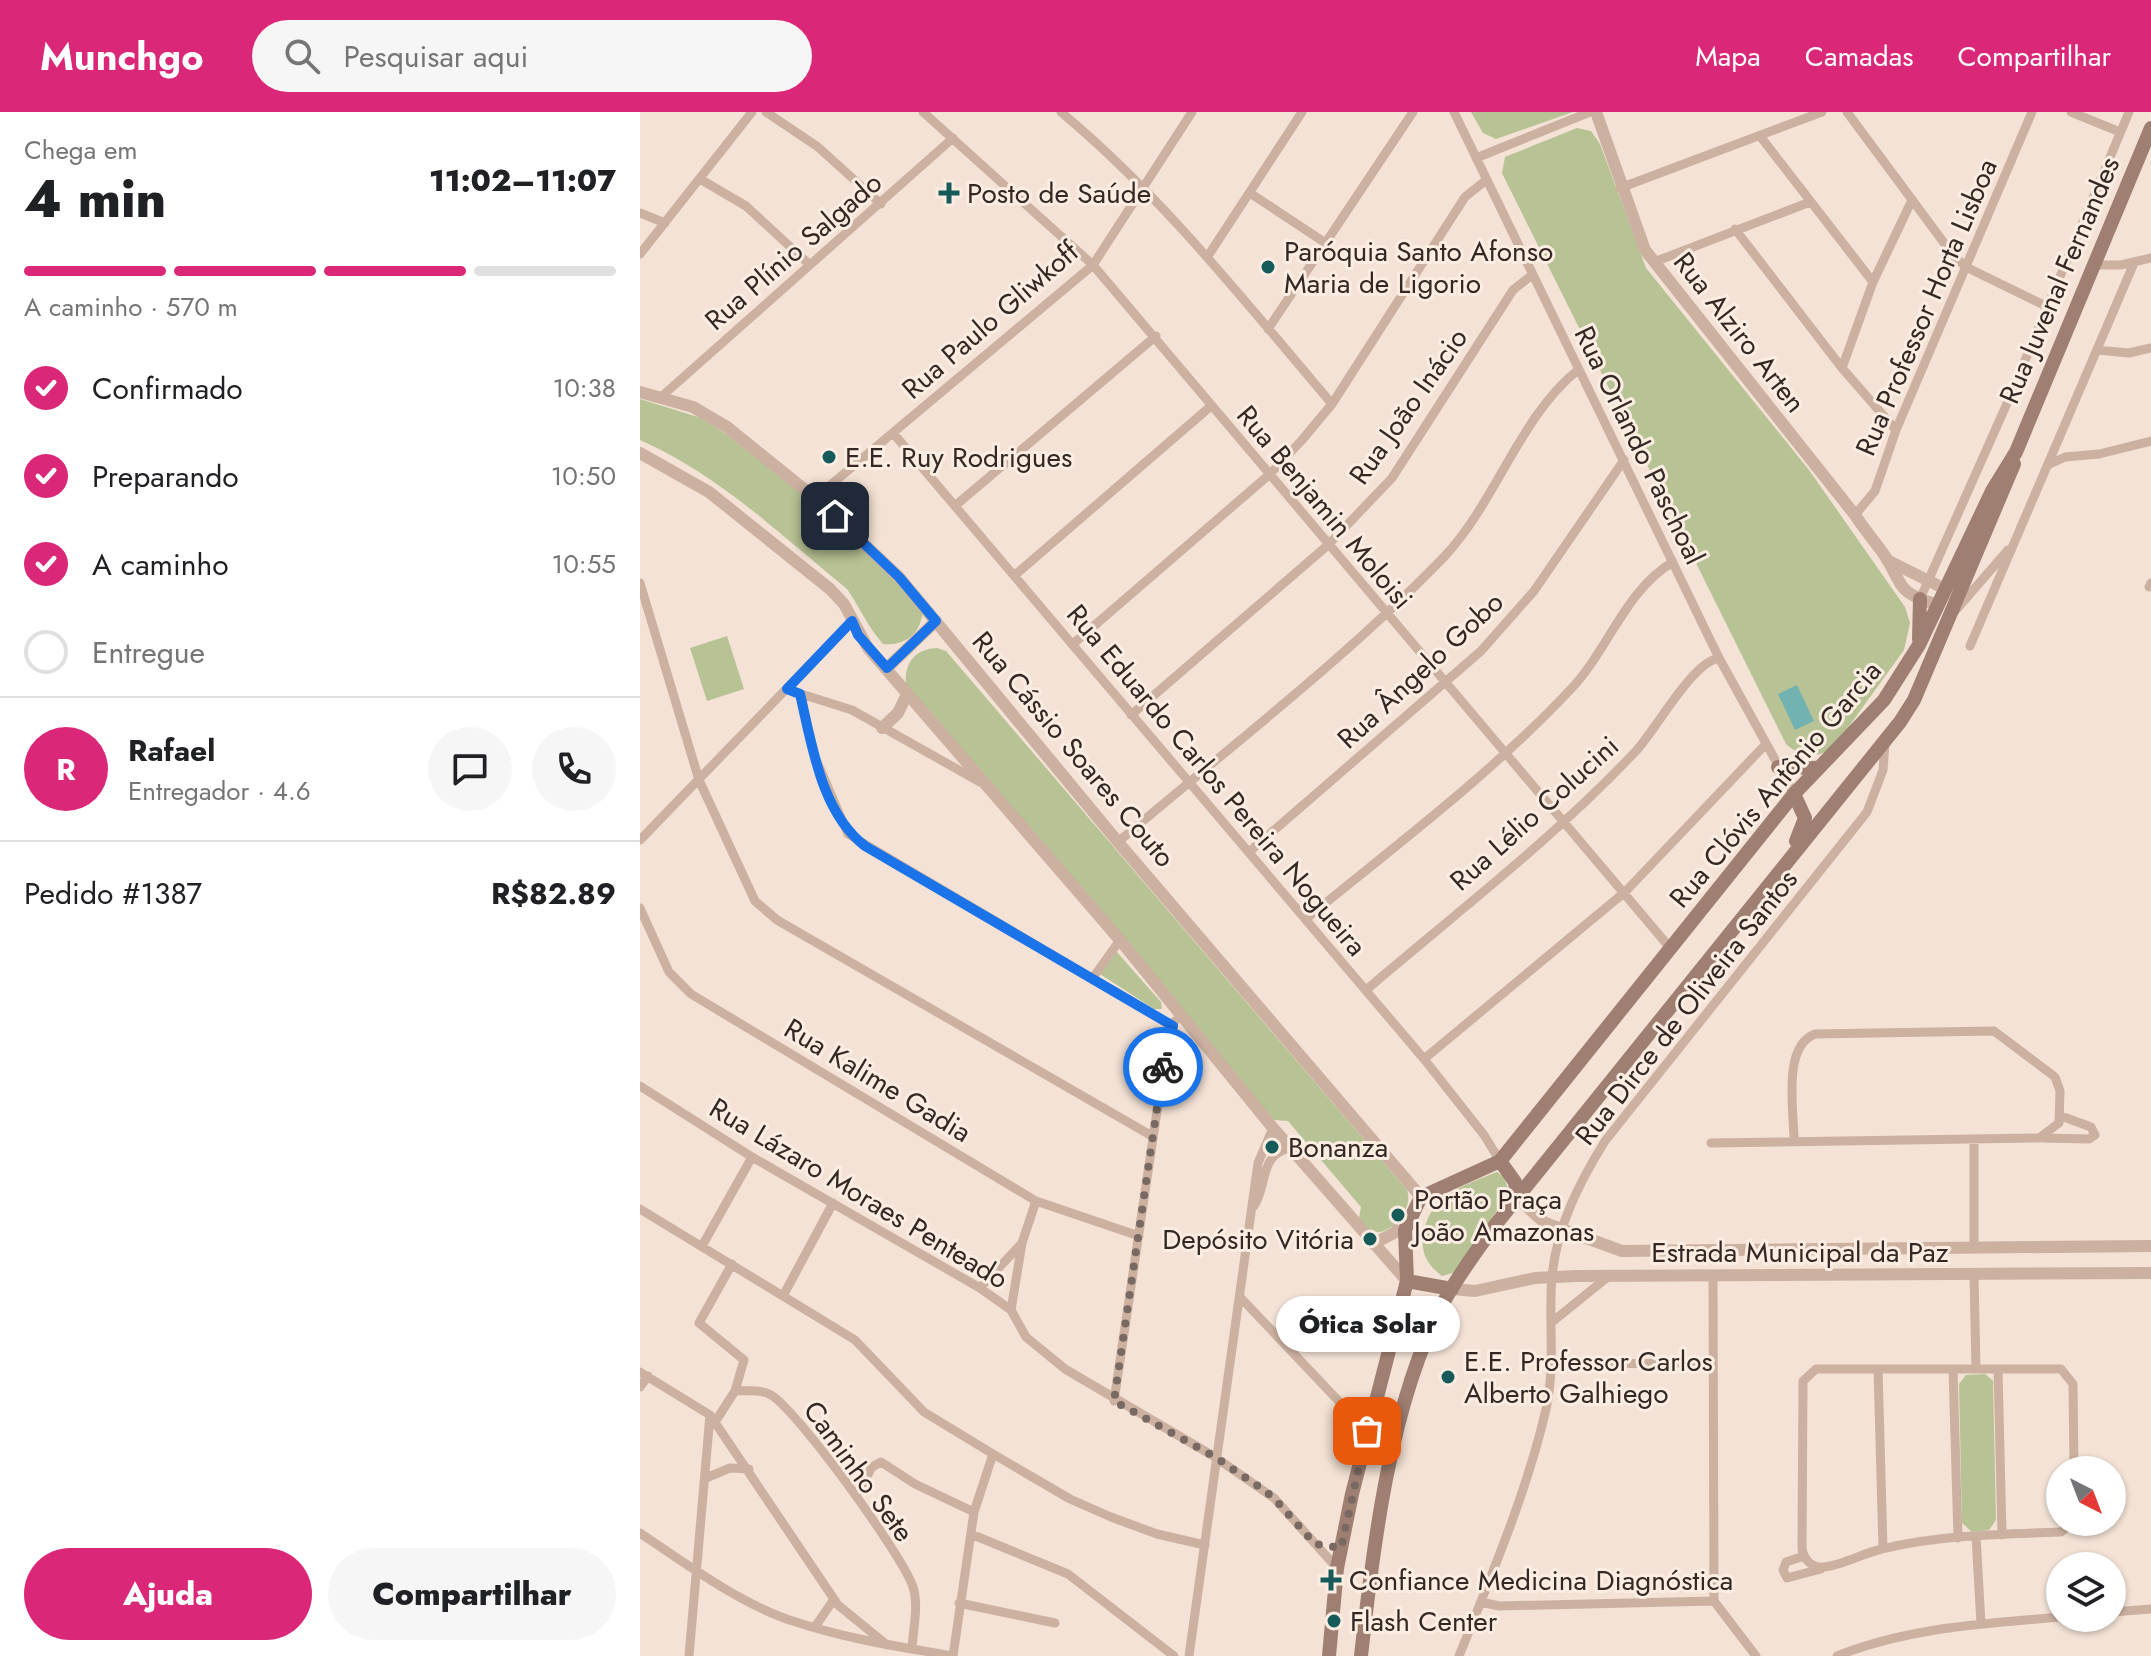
<!DOCTYPE html>
<html lang="pt">
<head>
<meta charset="utf-8">
<style>
  body { margin:0; font-family:Jost,sans-serif; background:#f6f6f6; color:#202124; height:100vh; display:flex; flex-direction:column; font-size:30px; white-space:nowrap }
  * { box-sizing:border-box; margin:0 }
  p { font-size:26px; color:#757577 }
  .icon { flex:none; width:44px; height:44px; fill:none; stroke:currentColor; stroke-width:2; stroke-linecap:round; stroke-linejoin:round }
  .map { position:relative; flex:1; overflow:hidden }
  .details { display:flex; flex-direction:column; background:#fff; width:640px }
  .details>* { flex:none }
  .needle { width:52px; rotate:138deg }
  .controls { position:absolute; left:1406px; top:1344px; display:grid; gap:16px }
  .controls a { display:grid; place-items:center; width:80px; height:80px; border-radius:50%; background:#fff; box-shadow:0 2px 6px #0004; font-size:40px }
  .pin { position:absolute; display:grid; place-items:center; width:68px; height:68px; color:#fff; margin:-34px; border-radius:16px; box-shadow:0 4px 12px #0006 }
  .courier { position:absolute; display:grid; place-items:center; width:80px; height:80px; margin:-40px; border:6px solid #1a73e8; border-radius:50%; background:#fff; color:#222; box-shadow:0 2px 10px #0007 }
  .bubble { position:absolute; height:56px; border-radius:28px; background:#fff; box-shadow:0 2px 6px #0004; font-size:26px; font-weight:800; line-height:56px; text-align:center }
  .summary em { font-style:normal; font-weight:800 }
  .summary div { display:flex; flex-direction:column-reverse }
  .summary { display:flex; align-items:center; justify-content:space-between; height:136px; padding:0 24px }
  h1 { font-size:52px; font-weight:800; line-height:60px }
  .bar { display:grid; grid-template-columns:repeat(4,1fr); gap:12px 8px; align-content:center; height:96px; padding:0 24px }
  .bar i { height:10px; border-radius:6px; background:#e0e0e0 }
  .bar .on { background:#db2777 }
  .bar p { grid-column:span 4 }
  .line { display:flex; align-items:center; gap:20px; padding:0 24px; border-top:2px solid #e0e0e0 }
  .line div { flex:1 }
  .round { display:grid; place-items:center; flex:none; width:84px; height:84px; border-radius:42px; background:#f6f6f6 }
  ol { padding:0 24px; list-style:none }
  li { display:flex; align-items:center; gap:24px; height:88px }
  li p { margin-inline-start:auto }
  li .icon { padding:8px; border-radius:50%; background:#db2777; color:#fff; stroke-width:4 }
  li:last-child { color:#757577 }
  li i { width:44px; height:44px; border:4px solid #e0e0e0; border-radius:50% }
  .cta { display:flex; gap:16px; margin-top:auto; padding:16px 24px }
  .cta a { flex:1; height:92px; border-radius:48px; background:#db2777; color:#fff; font-size:32px; font-weight:800; line-height:92px; text-align:center }
  .cta a+a { background:#f6f6f6; color:#202124 }
  header { display:flex; align-items:center; gap:48px; box-sizing:border-box; height:112px; padding:0 40px; background:#db2777; color:#fff }
  header strong { font-size:38px }
  nav { display:flex; gap:44px; margin-inline-start:auto; font-size:28px }
  .search { width:560px; height:72px; background:#f6f6f6; display:flex; align-items:center; gap:20px; box-sizing:border-box; padding:0 28px; border-radius:44px; color:#757577; font-size:30px }
  main { display:flex; flex:1; min-height:0 }
  .map>svg:first-child { display:block }
</style>
</head>
<body>
<header>
<strong>Munchgo</strong>
<div class="search"><svg class="icon" aria-label="search" viewBox="0 0 24 24"><circle cx="10" cy="10" r="6"/><path d="M15 15l6 6"/></svg>Pesquisar aqui</div>
<nav><a>Mapa</a><a>Camadas</a><a>Compartilhar</a></nav>
</header>
<main>
<section class="details">
<div class="summary"><div><h1>4 min</h1><p>Chega em</p></div><em>11:02–11:07</em></div>
<div class="bar"><i class="on"></i><i class="on"></i><i class="on"></i><i></i><p>A caminho · 570 m</p></div>
<ol>
<li><svg class="icon" aria-label="check" viewBox="0 0 24 24"><path d="M5 12l5 5 9-10"/></svg>Confirmado<p>10:38</p></li>
<li><svg class="icon" aria-label="check" viewBox="0 0 24 24"><path d="M5 12l5 5 9-10"/></svg>Preparando<p>10:50</p></li>
<li><svg class="icon" aria-label="check" viewBox="0 0 24 24"><path d="M5 12l5 5 9-10"/></svg>A caminho<p>10:55</p></li>
<li><i></i>Entregue</li>
</ol>
<div class="line" style="height:144px"><b class="round" style="background:#db2777;color:#fff">R</b><div><b>Rafael</b><p>Entregador · 4.6</p></div><a class="round"><svg class="icon" aria-label="chat" viewBox="0 0 24 24"><path d="M4 5h16v11H9l-5 4z"/></svg></a><a class="round"><svg class="icon" aria-label="phone" viewBox="0 0 24 24"><path d="M5 4h4l2 5-3 2q2 4 5 5l2-3 5 2v4C11 20 4 13 5 4z"/></svg></a></div>
<div class="line" style="height:104px"><div>Pedido #1387</div><b>R$82.89</b></div>
<div class="cta"><a>Ajuda</a><a>Compartilhar</a></div>
</section>
<div class="map">
<svg width="1511" height="1544" viewBox="0 0 1511 1544">
  <rect width="100%" height="100%" fill="#f3e2d5"/>
  <path fill="#b7c394" d="M831,0H933L856,27L843,21Z
    M937,16L951,19L960,32L1006,156L1169,358L1265,495L1270,511L1264,538L1194,635C1177,647 1162,646 1146,632L862,61L865,45Z
    M0,287L61,306L86,322L178,394L252,463L283,499C280,522 266,534 243,532C228,515 220,496 207,477C142,424 78,362 0,328Z
    M87,524L104,577L67,589L50,536Z
    M297,536L306,539L767,1078C774,1097 751,1124 731,1120L719,1106L721,1095L648,1009L634,1008L266,573C264,551 275,537 297,536Z
    M476,839L521,890L522,897H514L460,862Z
    M857,1060L864,1065L869,1080L816,1160L802,1164C790,1155 781,1143 783,1127C786,1085 822,1074 857,1060Z
    M1345,1262L1353,1269L1356,1408L1349,1418L1332,1420L1322,1411L1319,1272L1326,1263Z"/>
  <path fill="#72b2b0" d="M1157,573L1174,609L1155,618L1138,582Z"/>
  <g fill="none" stroke-linecap="round" stroke-linejoin="round">
    <path stroke="#ccb1a1" stroke-width="9" d="M126,0L178,35L241,92
      M283,0L453,153L1031,837
      M421,0C524,86 605,190 692,292
      M814,0L1079,546L1154,682
      M1207,0L1313,143L1326,155L1406,194
      M1431,0L1480,20
      M1120,24L1233,170
      M836,46L950,0
      M60,67L106,94L170,153
      M980,76L1182,0
      M610,81L687,132
      M0,101L25,111
      M1095,117L1202,256L1256,318
      M0,142L112,0
      M568,144L662,0
      M1014,150L1170,90
      M1453,153H1481L1511,146
      M628,217L773,0
      M1457,238L1489,241L1511,236
      M1202,256L1233,170L1272,88
      M21,285L313,26
      M253,321L784,947L844,1023L860,1049
      M1410,352L1425,345L1459,342L1511,329
      M175,386L453,153L552,0
      M316,393L516,224
      M1215,403L1235,379L1256,318L1392,0
      M375,463L571,294
      M0,471L59,668L115,789L137,808L512,1024
      M1509,475L1511,471
      M1280,487L1365,296L1489,0
      M1315,499L1368,438
      M433,532L630,362L662,328L692,292L825,85L845,69
      M1330,534L1494,151
      M158,581L212,598L340,670
      M160,582L175,645L208,722L533,914
      M491,603L688,433L752,366L873,178L892,163
      M0,728L212,509
      M478,730C587,637 704,548 804,445C856,390 880,304 938,258
      M609,740L841,539L894,479L984,348
      M0,796L29,860L51,882L396,1089L499,1124
      M666,807C756,733 850,663 930,578C967,540 986,477 1033,450
      M452,867L480,828
      M726,878C816,801 913,727 995,640C1016,618 1051,551 1079,546
      M784,947L985,780L1125,633
      M0,974L112,1045L340,1176L371,1198L386,1225L425,1257L575,1345L634,1386L697,1456
      M1402,1026L1449,1027L1455,1023L1451,1015L1421,1004
      M1071,1031L1399,1026L1419,1011L1420,979L1415,965L1354,919L1175,922C1142,934 1154,999 1154,1029
      M614,1094C628,1073 619,1042 650,1036
      M0,1097L215,1228L284,1300L353,1342L430,1387L471,1405L517,1422L565,1433
      M62,1134L112,1045
      M1334,1136V1027
      M92,1152L59,1211L104,1248L95,1279
      M1334,1163L1336,1257
      M1073,1165L1074,1489L1116,1544
      M340,1176L382,1131
      M143,1184L193,1091
      M600,1185L727,1319
      M371,1198L382,1131L396,1089
      M912,1210L969,1164
      M913,1252L1073,1251
      M1238,1257L1243,1436
      M1313,1257L1318,1426
      M1358,1257L1362,1423
      M0,1260L70,1303L198,1493L247,1533
      M0,1275L8,1264
      M474,1289L528,925L535,909
      M75,1310L95,1279C107,1279 120,1277 131,1283C158,1299 263,1444 273,1475C279,1494 273,1517 272,1537
      M66,1366L90,1356L109,1357
      M216,1384L232,1355L241,1350L275,1372L334,1400
      M1433,1410L1421,1420C1362,1422 1299,1423 1242,1437C1223,1441 1201,1454 1183,1455C1171,1456 1164,1447 1162,1437L1163,1269L1176,1257H1421L1433,1272L1434,1358
      M0,1421C46,1452 103,1494 156,1510C207,1527 261,1535 313,1544
      M331,1422L428,1462L534,1544
      M1336,1424L1341,1512
      M1164,1444L1146,1450L1143,1458L1147,1466L1181,1457
      M841,1490L859,1494L1074,1489
      M319,1491L415,1511
      M1472,1500L1511,1497
      M175,1515L194,1487
      M49,1544L70,1303
      M313,1544L334,1400L353,1342
      M549,1544L618,1051L633,1016
      M819,1544C850,1467 888,1377 906,1297C916,1252 908,1209 912,1164C917,1114 939,1071 965,1029L1227,700L1243,658L1245,631
      M1197,1544C1269,1515 1344,1512 1420,1505"/>
    <path stroke="#ccb1a1" stroke-width="12" d="M956,0L1005,138L1215,403C1224,417 1235,430 1245,444C1265,476 1256,480 1298,493
      M0,280L53,295L87,315L175,386L259,465L478,730L781,1085
      M0,341L69,380L190,477L204,492L228,536L480,828L633,1016L767,1169
      M1247,448L1305,477
      M247,556L296,509
      M242,616L258,601L267,582
      M877,1086L905,1111L982,1139L1511,1134
      M733,1132L754,1121L768,1106
      M812,1177L835,1179L895,1166L936,1164L1511,1161"/>
    <path stroke="#9f7f72" stroke-width="14" d="M1279,527L1280,487
      M1138,655L1179,656
      M1154,682L1165,706L1156,729
      M860,1049L875,1070L877,1086
      M767,1169L812,1177
      M689,1544L697,1456L712,1382L767,1169L765,1118L781,1085L860,1049L1154,682L1244,588L1279,533L1352,379L1376,340L1511,16
      M721,1544C733,1435 750,1292 802,1193C817,1165 837,1138 856,1112L1260,610L1274,588L1374,352"/>
  </g>
  <g fill="none" stroke-linecap="round" stroke-linejoin="round">
    <path stroke="#786962" stroke-width="8" stroke-dasharray="0 14.4" d="M523,955L474,1289L575,1345L618,1374L634,1386L675,1432L701,1436L727,1319"/>
    <path stroke="#1a73e8" stroke-width="10" d="M195,404L259,465L296,509L247,556L218,523L212,509L147,577L160,582C172,633 181,700 225,734L533,914L523,955"/>
  </g>
  <g fill="#165a59" stroke="#fbede2" stroke-width="3">
    <path d="M305 69h8v8h8v8h-8v8h-8v-8h-8v-8h8z"/>
    <circle cx="628" cy="155" r="8"/>
    <circle cx="189" cy="345" r="8"/>
    <circle cx="632" cy="1035" r="8"/>
    <circle cx="758" cy="1103" r="8"/>
    <circle cx="730" cy="1127" r="8"/>
    <circle cx="808" cy="1265" r="8"/>
    <path d="M687 1456h8v8h8v8h-8v8h-8v-8h-8v-8h8z"/>
    <circle cx="694" cy="1509" r="8"/>
  </g>
  <g text-anchor="middle" stroke-width="6" stroke-linejoin="round" paint-order="stroke">
    <g font-size="28" fill="#352824" stroke="#fbede2" text-anchor="start">
      <text x="327" y="91">Posto de Saúde</text>
      <text x="644" y="149">Paróquia Santo Afonso<tspan x="644" dy="32">Maria de Ligorio</tspan></text>
      <text x="205" y="355">E.E. Ruy Rodrigues</text>
      <text x="648" y="1045">Bonanza</text>
      <text x="774" y="1097">Portão Praça<tspan x="774" dy="32">João Amazonas</tspan></text>
      <text x="714" y="1137" text-anchor="end">Depósito Vitória</text>
      <text x="824" y="1259">E.E. Professor Carlos<tspan x="824" dy="32">Alberto Galhiego</tspan></text>
      <text x="709" y="1478">Confiance Medicina Diagnóstica</text>
      <text x="710" y="1519">Flash Center</text>
    </g>
    <g font-size="28" fill="#352824" stroke="#fbede2">
      <text transform="translate(153 139) rotate(-41)" y="10">Rua Plínio Salgado</text>
      <text transform="translate(1419 168) rotate(-67)" y="10">Rua Juvenal Fernandes</text>
      <text transform="translate(1286 195) rotate(-67)" y="10">Rua Professor Horta Lisboa</text>
      <text transform="translate(350 208) rotate(-41)" y="10">Rua Paulo Gliwkoff</text>
      <text transform="translate(1100 220) rotate(52)" y="10">Rua Alziro Arten</text>
      <text transform="translate(768 294) rotate(-55)" y="10">Rua João Inácio</text>
      <text transform="translate(1000 333) rotate(64)" y="10">Rua Orlando Paschoal</text>
      <text transform="translate(685 395) rotate(50)" y="10">Rua Benjamin Moloisi</text>
      <text transform="translate(780 558) rotate(-43)" y="10">Rua Ângelo Gobo</text>
      <text transform="translate(434 637) rotate(50)" y="10">Rua Cássio Soares Couto</text>
      <text transform="translate(577 668) rotate(50)" y="10">Rua Eduardo Carlos Pereira Nogueira</text>
      <text transform="translate(1135 672) rotate(-50)" y="10">Rua Clóvis Antônio Garcia</text>
      <text transform="translate(894 701) rotate(-42)" y="10">Rua Lélio Colucini</text>
      <text transform="translate(1046 895) rotate(-52)" y="10">Rua Dirce de Oliveira Santos</text>
      <text transform="translate(238 968) rotate(31)" y="10">Rua Kalime Gadia</text>
      <text transform="translate(219 1081) rotate(31)" y="10">Rua Lázaro Moraes Penteado</text>
      <text x="1160" y="1150">Estrada Municipal da Paz</text>
      <text transform="translate(219 1359) rotate(54)" y="10">Caminho Sete</text>
    </g>
  </g>
</svg>
<div class="controls">
<a><svg class="needle" viewBox="-14 -14 28 28"><path d="M0-13l5 13h-10z" fill="#e53935"/><path d="M0 13l5-13h-10z" fill="#757577"/></svg></a>
<a><svg class="icon" aria-label="layers" viewBox="0 0 24 24"><path d="M12 4l9 5-9 5-9-5zM3 14l9 5 9-5"/></svg></a>
</div>
<div class="pin" style="left:727px;top:1319px;background:#ea580c"><svg class="icon" aria-label="bag" viewBox="0 0 24 24"><path d="M5 8h14l-1 12H6zM9 8a3 3 0 0 1 6 0"/></svg></div>
<div class="pin" style="left:195px;top:404px;background:#1f2937"><svg class="icon" aria-label="home" viewBox="0 0 24 24"><path d="M3 11l9-7 9 7M6 9v11h12V9"/></svg></div>
<div class="courier" style="left:523px;top:955px"><svg class="icon" aria-label="bike" viewBox="0 0 24 24"><circle cx="6" cy="16" r="4"/><circle cx="18" cy="16" r="4"/><path d="M6 16l4-8h5l3 8M10 8l3 8H6M13 5h3"/></svg></div>
<div class="bubble" style="left:636px;top:1184px;width:184px">Ótica Solar</div>
</div>
</main>
</body>
</html>
